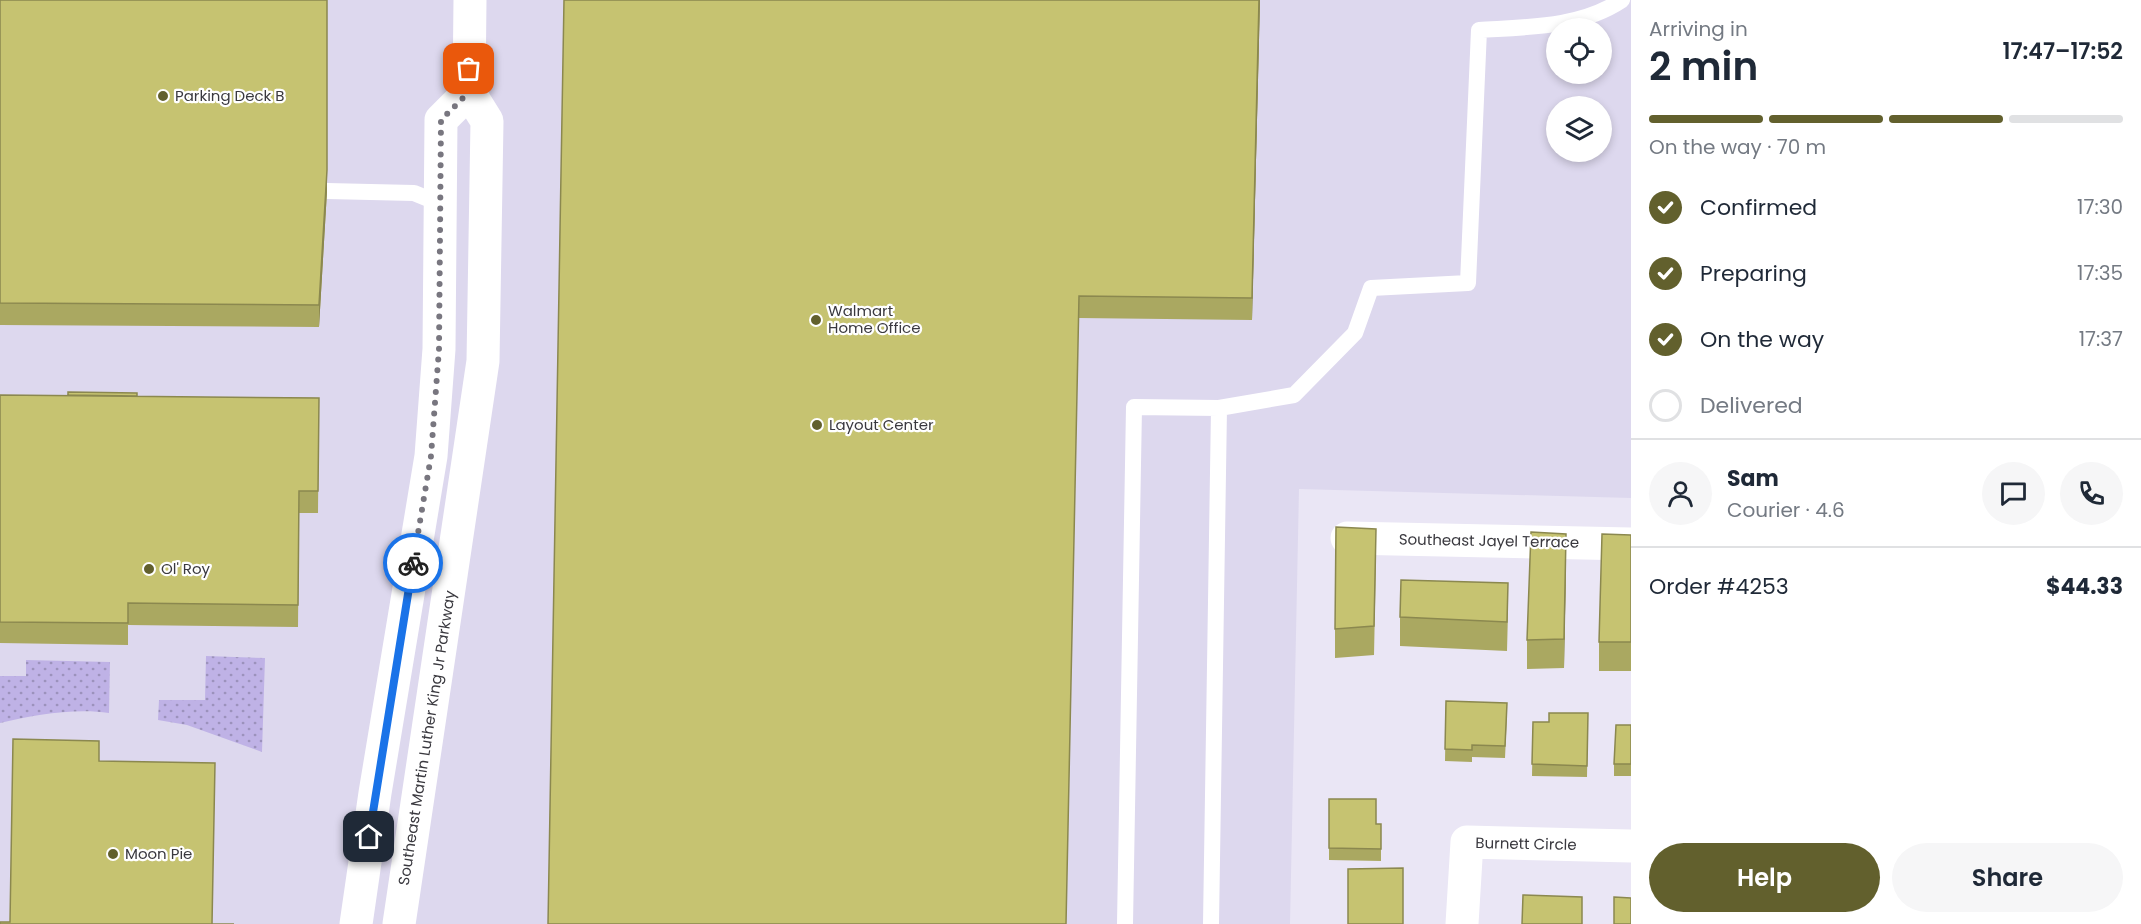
<!DOCTYPE html>
<html lang="en">
<head>
<meta charset="utf-8">
<style>
  body { margin:0; font-family:Poppins,sans-serif; background:#f6f6f7; color:#1f2937; height:100vh; display:flex; flex-direction:column; font-size:22px; white-space:nowrap }
  * { box-sizing:border-box; margin:0 }
  p { font-size:20px; color:#747a83 }
  .icon { flex:none; width:33px; height:33px; fill:none; stroke:currentColor; stroke-width:2; stroke-linecap:round; stroke-linejoin:round }
  .map { position:relative; flex:1; overflow:hidden }
  .panel { display:flex; flex-direction:column; background:#fff; width:510px }
  .panel>* { flex:none }
  .fabs { position:absolute; left:1546px; top:18px; display:grid; gap:12px }
  .fabs a { display:grid; place-items:center; width:66px; height:66px; border-radius:50%; background:#fff; box-shadow:0 3px 9px #0003; font-size:30px }
  .pin { position:absolute; display:grid; place-items:center; width:51px; height:51px; color:#fff; margin:-26px; border-radius:12px; box-shadow:0 3px 9px #0006 }
  .courier { position:absolute; display:grid; place-items:center; width:60px; height:60px; margin:-30px; border:4px solid #1a73e8; border-radius:50%; background:#fff; color:#222; box-shadow:0 2px 8px #0007 }
  .overview em { font-style:normal; font-weight:600 }
  .overview div { display:flex; flex-direction:column-reverse }
  .overview { display:flex; align-items:center; justify-content:space-between; height:102px; padding:0 18px }
  h1 { font-size:39px; font-weight:600; line-height:45px }
  .bar { display:grid; grid-template-columns:repeat(4,1fr); gap:9px 6px; align-content:center; height:72px; padding:0 18px }
  .bar i { height:8px; border-radius:4px; background:#e0e1e3 }
  .bar .selected { background:#62602d }
  .bar p { grid-column:span 4 }
  .line { display:flex; align-items:center; gap:15px; padding:0 18px; border-top:2px solid #e0e1e3 }
  .line div { flex:1 }
  .round { display:grid; place-items:center; flex:none; width:63px; height:63px; border-radius:32px; background:#f6f6f7 }
  ol { padding:0 18px; list-style:none }
  li { display:flex; align-items:center; gap:18px; height:66px }
  li p { margin-inline-start:auto }
  li .icon { padding:6px; border-radius:50%; background:#62602d; color:#fff; stroke-width:4 }
  li:last-child { color:#747a83 }
  li i { width:33px; height:33px; border:3px solid #e0e1e3; border-radius:50% }
  .action { display:flex; gap:12px; margin-top:auto; padding:12px 18px }
  .action a { flex:1; height:69px; border-radius:36px; background:#62602d; color:#fff; font-size:24px; font-weight:600; line-height:69px; text-align:center }
  .action a+a { background:#f6f6f7; color:#1f2937 }
  main { display:flex; flex:1; min-height:0 }
  .map>svg:first-child { display:block }
</style>
</head>
<body>
<main>
<div class="map">
<svg width="1631" height="924" viewBox="0 0 1631 924">
  <defs>
    <pattern id="grass-dots" width="8" height="8" patternUnits="userSpaceOnUse" patternTransform="scale(1.5)"><rect width="8" height="8" fill="#bfb2e6"/><path d="M2 2h.1M6 6h.1" fill="none" stroke="#9c92bc" stroke-width="1.8" stroke-linecap="round"/></pattern>
  </defs>
  <rect width="100%" height="100%" fill="#eae6f5"/>
  <path fill="#ddd8ee" fill-rule="evenodd" d="M0,0H1631V498L1299,489L1290,924H0ZM1557,28H1602V74H1557ZM1557,106H1602V152H1557Z"/>
  <path fill="url(#grass-dots)" d="M206,656L265,658L262,752L187,725L158,720L159,700H205Z
    M26,660L110,662L109,713C74,708 34,715 0,723V676H26Z"/>
  <g fill="none" stroke-linecap="round" stroke-linejoin="round">
    <path stroke="#fff" stroke-width="16" d="M327,191L414,193L441,204
      M1125,924L1134,407L1219,408
      M1211,924L1219,408L1294,395L1355,333L1371,288L1468,283L1479,30C1527,27 1580,28 1622,0"/>
    <path stroke="#fff" stroke-width="33" d="M1347,538L1631,544
      M1462,924L1467,842L1631,846"/>
    <path stroke="#fff" stroke-width="33" d="M356,924L375,793L431,456L439,349L441,120L469,92
      M399,924L483,361L487,121L469,92L470,0"/>
  </g>
  <path fill="#aaa861" d="M0,0L327,191L319,327L0,325Z
    M564,0H1260L1252,320L1079,318Z
    M0,395L319,398L318,513H299L298,627L128,625V645L0,643Z
    M1631,535V671H1599V642Z
    M1376,558L1374,655L1335,658V629Z
    M1566,563L1564,668L1527,669V640Z
    M1508,612L1507,651L1400,646V617Z
    M1446,701L1507,714L1505,758L1472,757V762L1445,761Z
    M1588,713L1587,777L1532,776L1533,722H1549Z
    M1631,725V776H1614V764Z
    M1329,799L1376,824H1381V861L1329,860Z"/>
  <path fill="#8b884f" d="M327,0V191L319,327V305Z
    M1259,0H1260L1252,320V298Z
    M1566,534V563L1564,668V639Z"/>
  <path fill="#c6c371" stroke="#8b884f" stroke-width="1.5" d="M0,0H327V170L319,305L0,303Z
    M564,0H1259L1252,298L1079,296L1066,924H548Z
    M68,392L137,393V396L68,395Z
    M0,395L319,398L318,491H299L298,605L128,603V623L0,622Z
    M1336,527L1376,529L1374,626L1335,629Z
    M1531,532L1566,534L1564,639L1527,640Z
    M1602,534L1631,535V642H1599Z
    M1401,580L1508,583L1507,622L1400,617Z
    M1446,701L1507,703L1505,746L1472,745V750L1445,749Z
    M1549,713H1588L1587,766L1532,764L1533,722H1549Z
    M1616,725H1631V764H1614Z
    M13,739L99,741V761L215,763L212,924H234H0V922H10Z
    M1329,799H1376V824H1381V849L1329,848Z
    M1403,868V924H1348V869Z
    M1523,895L1582,897V924H1522Z
    M1614,897L1631,898V924H1614Z"/>
  <g fill="none" stroke-linecap="round" stroke-linejoin="round">
    <path stroke="#78767f" stroke-width="6" stroke-dasharray="0 10.8" d="M413,563L431,456L439,349L441,120L469,92V69"/>
    <path stroke="#1a73e8" stroke-width="8" d="M369,837L413,563"/>
  </g>
  <g fill="#62602d" stroke="#fff" stroke-width="2">
    <circle cx="163" cy="96" r="6"/>
    <circle cx="816" cy="320" r="6"/>
    <circle cx="817" cy="425" r="6"/>
    <circle cx="149" cy="569" r="6"/>
    <circle cx="113" cy="854" r="6"/>
  </g>
  <g text-anchor="middle" stroke-width="4.5" stroke-linejoin="round" paint-order="stroke">
    <g font-size="15" fill="#3a393f" stroke="#fff" text-anchor="start">
      <text x="175" y="101">Parking Deck B</text>
      <text x="828" y="316">Walmart<tspan x="828" dy="17">Home Office</tspan></text>
      <text x="829" y="430">Layout Center</text>
      <text x="161" y="574">Ol' Roy</text>
      <text x="125" y="859">Moon Pie</text>
    </g>
    <g font-size="15" fill="#3a393f" stroke="#fff">
      <text transform="translate(1489 541) rotate(1)" y="5">Southeast Jayel Terrace</text>
      <text transform="translate(427 738) rotate(-81)" y="5">Southeast Martin Luther King Jr Parkway</text>
      <text transform="translate(1526 844) rotate(1)" y="5">Burnett Circle</text>
    </g>
  </g>
</svg>
<div class="fabs">
<a><svg class="icon" aria-label="locate" viewBox="0 0 24 24"><circle cx="12" cy="12" r="6"/><path d="M12 2v4M12 18v4M2 12h4M18 12h4"/></svg></a>
<a><svg class="icon" aria-label="layers" viewBox="0 0 24 24"><path d="M12 4l9 5-9 5-9-5zM3 14l9 5 9-5"/></svg></a>
</div>
<div class="pin" style="left:469px;top:69px;background:#ea580c"><svg class="icon" aria-label="bag" viewBox="0 0 24 24"><path d="M5 8h14l-1 12H6zM9 8a3 3 0 0 1 6 0"/></svg></div>
<div class="pin" style="left:369px;top:837px;background:#1f2937"><svg class="icon" aria-label="home" viewBox="0 0 24 24"><path d="M3 11l9-7 9 7M6 9v11h12V9"/></svg></div>
<div class="courier" style="left:413px;top:563px"><svg class="icon" aria-label="bike" viewBox="0 0 24 24"><circle cx="6" cy="16" r="4"/><circle cx="18" cy="16" r="4"/><path d="M6 16l4-8h5l3 8M10 8l3 8H6M13 5h3"/></svg></div>
</div>
<section class="panel">
<div class="overview"><div><h1>2 min</h1><p>Arriving in</p></div><em>17:47–17:52</em></div>
<div class="bar"><i class="selected"></i><i class="selected"></i><i class="selected"></i><i></i><p>On the way · 70 m</p></div>
<ol>
<li><svg class="icon" aria-label="check" viewBox="0 0 24 24"><path d="M5 12l5 5 9-10"/></svg>Confirmed<p>17:30</p></li>
<li><svg class="icon" aria-label="check" viewBox="0 0 24 24"><path d="M5 12l5 5 9-10"/></svg>Preparing<p>17:35</p></li>
<li><svg class="icon" aria-label="check" viewBox="0 0 24 24"><path d="M5 12l5 5 9-10"/></svg>On the way<p>17:37</p></li>
<li><i></i>Delivered</li>
</ol>
<div class="line" style="height:108px"><a class="round"><svg class="icon" aria-label="person" viewBox="0 0 24 24"><circle cx="12" cy="8" r="4"/><path d="M4 21q1-7 8-7t8 7"/></svg></a><div><b>Sam</b><p>Courier · 4.6</p></div><a class="round"><svg class="icon" aria-label="chat" viewBox="0 0 24 24"><path d="M4 5h16v11H9l-5 4z"/></svg></a><a class="round"><svg class="icon" aria-label="phone" viewBox="0 0 24 24"><path d="M5 4h4l2 5-3 2q2 4 5 5l2-3 5 2v4C11 20 4 13 5 4z"/></svg></a></div>
<div class="line" style="height:78px"><div>Order #4253</div><b>$44.33</b></div>
<div class="action"><a>Help</a><a>Share</a></div>
</section>
</main>
</body>
</html>
